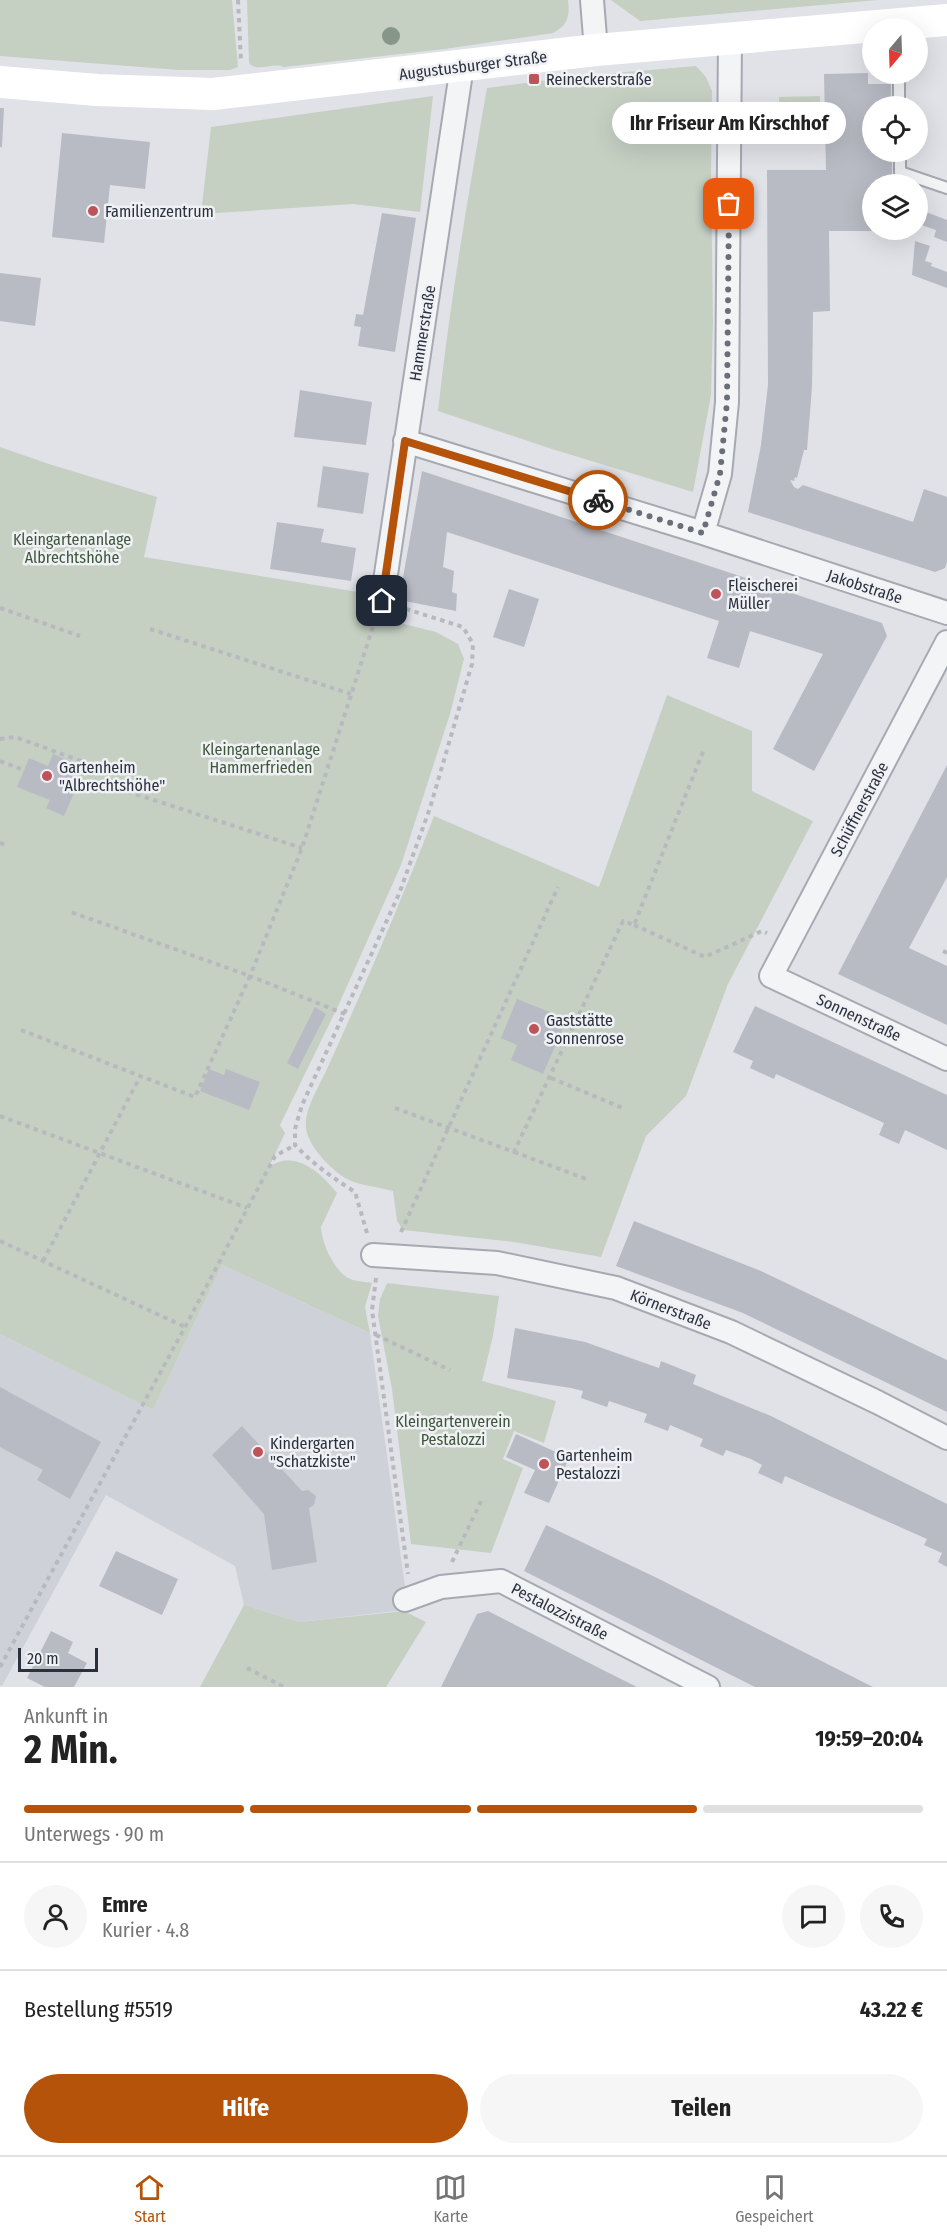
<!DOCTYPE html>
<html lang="de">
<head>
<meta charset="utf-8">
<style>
  body { margin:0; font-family:"Fira Sans Condensed",sans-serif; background:#f6f6f6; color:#222; height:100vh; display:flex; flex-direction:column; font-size:22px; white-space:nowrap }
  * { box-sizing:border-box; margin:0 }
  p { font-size:20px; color:#767676 }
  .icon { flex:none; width:33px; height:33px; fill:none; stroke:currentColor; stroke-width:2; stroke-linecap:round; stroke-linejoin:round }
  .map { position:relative; height:1687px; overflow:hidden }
  .details { display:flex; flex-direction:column; background:#fff; flex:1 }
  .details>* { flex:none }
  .needle { width:39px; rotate:199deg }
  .controls { position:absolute; left:862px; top:18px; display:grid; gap:12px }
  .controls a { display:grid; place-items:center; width:66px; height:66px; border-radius:50%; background:#fff; box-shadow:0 6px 24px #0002; font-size:30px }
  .scale { position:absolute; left:18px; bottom:15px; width:80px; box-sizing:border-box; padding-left:6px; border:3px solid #2b303d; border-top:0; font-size:16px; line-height:21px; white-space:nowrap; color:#2b303d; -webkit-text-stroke:4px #f0f1f5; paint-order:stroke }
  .pin { position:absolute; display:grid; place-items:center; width:51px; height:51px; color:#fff; margin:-26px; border-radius:12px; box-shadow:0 3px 9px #0006 }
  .courier { position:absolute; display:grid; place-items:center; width:60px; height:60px; margin:-30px; border:4px solid #b45309; border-radius:50%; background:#fff; color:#222; box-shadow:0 2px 8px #0007 }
  .bubble { position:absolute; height:42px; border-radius:21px; background:#fff; box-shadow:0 6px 24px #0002; font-size:20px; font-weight:700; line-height:42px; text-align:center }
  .headline em { font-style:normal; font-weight:700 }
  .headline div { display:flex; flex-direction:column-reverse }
  .headline { display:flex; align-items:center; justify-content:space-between; height:102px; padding:0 24px }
  h1 { font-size:39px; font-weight:700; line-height:45px }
  .bar { display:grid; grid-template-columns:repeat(4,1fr); gap:9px 6px; align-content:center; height:72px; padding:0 24px }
  .bar i { height:8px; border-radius:4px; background:#e0e0e0 }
  .bar .selected { background:#b45309 }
  .bar p { grid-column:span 4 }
  .line { display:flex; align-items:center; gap:15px; padding:0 24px; border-top:2px solid #e0e0e0 }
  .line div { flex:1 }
  .round { display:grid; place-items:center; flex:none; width:63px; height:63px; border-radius:32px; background:#f6f6f6 }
  .primary-button { display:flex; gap:12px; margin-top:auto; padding:12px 24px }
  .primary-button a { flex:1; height:69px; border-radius:36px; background:#b45309; color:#fff; font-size:24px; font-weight:700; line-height:69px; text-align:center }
  .primary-button a+a { background:#f6f6f6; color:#222 }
  .dock { display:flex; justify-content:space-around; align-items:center; height:84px; border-top:2px solid #e0e0e0; background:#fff; font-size:16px; color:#767676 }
  .dock a { display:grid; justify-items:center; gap:3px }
  .dock .selected { color:#b45309 }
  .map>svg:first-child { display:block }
</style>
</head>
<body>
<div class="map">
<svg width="947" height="1687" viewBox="0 0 947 1687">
  <rect width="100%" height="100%" fill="#e0e2e7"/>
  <path fill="#cfd1d9" d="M222,1265L370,1333L405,1586L404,1610L299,1622L244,1605L235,1566L106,1495L2,1686L0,1685V1334L153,1410Z"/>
  <path fill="#c5d0c3" d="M0,0H232L238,67L230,70H179L0,56Z
    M247,0H568C570,16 568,25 553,33L445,49L284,67C272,62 258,73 249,63Z
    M611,0H878L640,21Z
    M696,66L706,77L712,91L711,176L713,322L711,395L693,492L552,449L438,411C450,302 468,196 487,88L581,76Z
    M433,96L420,212L353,204L201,214L211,127Z
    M820,96V115L779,116V97Z
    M0,447L49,464L157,497L144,557L358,592L392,621L436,632L458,644L464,659L450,714L401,865L339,1004L280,1125L285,1133L269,1167C295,1149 320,1172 337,1193L321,1227C321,1242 334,1270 348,1278C354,1281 365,1282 372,1283L365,1307L370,1333L222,1265L153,1410L0,1334Z
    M667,695L752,731V791L813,821L728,984L686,1096L646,1136L601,1257L514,1242L403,1230L397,1221L393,1191C379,1187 362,1186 349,1180C333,1172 312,1150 307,1133C301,1114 319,1087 327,1069C365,985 401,902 434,816L599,887Z
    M387,1283L499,1296L493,1336L482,1381L556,1401L544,1443L514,1431L503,1459L523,1468L491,1553L411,1544L392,1389L378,1316L380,1299Z
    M244,1605L299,1622L404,1611L426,1622L386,1687H200Z"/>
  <path fill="#b8bbc4" d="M868,73V84H891V106H873V152H892V184H873V231H829L830,311L813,312L812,387L807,450H804L797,478L795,477L794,481L790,480L794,487L798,489L803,485L913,522L924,489L947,497V562L945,568L935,572L748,512L761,445L768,385L767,170H826L824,74Z
    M0,108H4L2,147H0Z
    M62,133L150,142L145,189L110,185L104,243L52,237Z
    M918,209L947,220V242L934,237L936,230L918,224Z
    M382,213L416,218L395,352L358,346L361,327L354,326L356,314L363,315Z
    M915,241L930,246L925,261L932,263L931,266L947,272V288L912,275Z
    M0,273L41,278L35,326L0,321Z
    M300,390L372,402L366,445L294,437Z
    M323,466L369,473L363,514L317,507Z
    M422,471L882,623L887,636L814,771L773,749L823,654L750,631L739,668L707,658L719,621L447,532L443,567L454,571L452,592L457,594L456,611L399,600Z
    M277,522L324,529L321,542L356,548L351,581L270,569Z
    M509,589L539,599L524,647L493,637Z
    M53,754L77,764L66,790L74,793L64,816L46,808L50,800L17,787L29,758L48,766Z
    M947,765V877L909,948L947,966V1025L838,974Z
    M517,999L567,1019L543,1074L511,1060L517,1045L501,1038Z
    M755,1006L947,1095V1150L905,1130L899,1144L879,1135L884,1123L776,1074L774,1079L750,1068L753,1061L733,1052Z
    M315,1007L326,1014L298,1069L287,1063Z
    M209,1069L224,1075L226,1069L260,1082L249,1110L200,1091Z
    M634,1221L761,1271L947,1360V1412L743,1313L616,1266Z
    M515,1328L585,1342L659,1368L661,1361L696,1375L693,1384L771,1416L947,1504V1567L938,1562L942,1553L924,1545L927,1539L785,1476L782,1484L758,1473L762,1465L751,1459L726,1450L723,1456L700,1446L703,1439L670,1425L668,1431L644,1422L647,1414L609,1401L607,1407L581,1398L583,1391L571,1388L507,1378Z
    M0,1387L101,1442L70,1499L37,1480L43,1470L0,1447Z
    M242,1426L302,1491L308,1490L316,1496L314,1505L309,1508L317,1562L272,1570L264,1514L212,1455Z
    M516,1434L569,1458L549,1503L524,1493L535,1470L506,1457Z
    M546,1525L655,1577L873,1687H755L524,1571Z
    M116,1551L178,1579L162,1615L99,1586Z
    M488,1611L601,1669L637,1687H441L477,1614Z
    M51,1631L73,1642L68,1653L87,1663L74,1687H45L27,1678Z"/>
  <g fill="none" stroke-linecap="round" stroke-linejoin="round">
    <g stroke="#a6a9b1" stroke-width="14">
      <path id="service" d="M899,74V106
        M900,152V172L947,188"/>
    </g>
    <g stroke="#a6a9b1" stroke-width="26">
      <path id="minor" d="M592,0L596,50
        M405,441L703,533L947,613
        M703,533L720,474L727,402L730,40
        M382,601L462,66
        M947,642L771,976L947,1059
        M373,1255L497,1263L616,1288L731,1332L877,1402L947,1438
        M405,1600L441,1587L501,1581L708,1687"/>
    </g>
    <path stroke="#b7b9be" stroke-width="4" stroke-dasharray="4.5 4.5" stroke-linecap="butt" d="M238,0L241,62
      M0,608L80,636
      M150,629L351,694
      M0,739L15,737L81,761L95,781L302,848
      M0,761L21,769
      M0,843L6,845
      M634,925L705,957L762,931L767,933
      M943,951L947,953
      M345,1014L250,976L302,848L374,623
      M21,1030L195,1097L250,976L71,912
      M551,1078L625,1109
      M395,1108L514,1152L623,921L634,925L704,749
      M0,1116L247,1208
      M514,1152L589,1180
      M401,1232L558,887
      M367,1233L355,1192C333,1178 313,1164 295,1145V1129L302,1105L399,894L430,808L472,664L473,644L463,627L403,608
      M0,1241L185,1327
      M43,1261L141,1075
      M376,1278L372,1310L408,1574
      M376,1335L450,1370
      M452,1562L483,1497
      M0,1667L185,1327L275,1156L295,1145
      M247,1668L284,1687"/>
    <use href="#service" stroke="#f3f4f6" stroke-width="10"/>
    <use href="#minor" stroke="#f3f4f6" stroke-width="22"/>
    <path stroke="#fff" stroke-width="32" d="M0,82L97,90L213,94L596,50L947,20"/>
  </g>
  <circle fill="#869688" cx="391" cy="36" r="9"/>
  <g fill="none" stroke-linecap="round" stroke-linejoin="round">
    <path stroke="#6a6e78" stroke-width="6" stroke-dasharray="0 10.8" d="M598,500L703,533L720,474L727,402L729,204"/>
    <path stroke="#b45309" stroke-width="8" d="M382,601L405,441L598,500"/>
  </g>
  <g fill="#be545a" stroke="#f0f1f5" stroke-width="2">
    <rect x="528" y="73" width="12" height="12" rx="3"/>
    <circle cx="93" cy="211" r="6"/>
    <circle cx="716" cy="594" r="6"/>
    <circle cx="47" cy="776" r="6"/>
    <circle cx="534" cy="1029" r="6"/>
    <circle cx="258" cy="1452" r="6"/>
    <circle cx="544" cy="1464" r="6"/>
  </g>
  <g text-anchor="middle" stroke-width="5" stroke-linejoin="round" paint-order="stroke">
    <g font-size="16" fill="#2b303d" stroke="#f0f1f5">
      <text transform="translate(473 65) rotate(-7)" y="6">Augustusburger Straße</text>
      <text transform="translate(422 333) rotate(-81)" y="6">Hammerstraße</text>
      <text transform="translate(865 586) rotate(18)" y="6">Jakobstraße</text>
      <text transform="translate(859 809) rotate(-62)" y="6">Schüffnerstraße</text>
      <text transform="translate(859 1017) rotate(25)" y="6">Sonnenstraße</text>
      <text transform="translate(671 1309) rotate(21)" y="6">Körnerstraße</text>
      <text transform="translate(560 1611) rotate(27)" y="6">Pestalozzistraße</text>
    </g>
    <g font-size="16" fill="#2b303d" stroke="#f0f1f5" text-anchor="start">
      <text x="546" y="85">Reineckerstraße</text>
      <text x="105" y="217">Familienzentrum</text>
      <text x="728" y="591">Fleischerei<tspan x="728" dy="18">Müller</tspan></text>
      <text x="59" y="773">Gartenheim<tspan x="59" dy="18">"Albrechtshöhe"</tspan></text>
      <text x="546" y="1026">Gaststätte<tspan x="546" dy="18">Sonnenrose</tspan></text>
      <text x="270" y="1449">Kindergarten<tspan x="270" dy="18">"Schatzkiste"</tspan></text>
      <text x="556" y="1461">Gartenheim<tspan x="556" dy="18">Pestalozzi</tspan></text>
    </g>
    <g font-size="16" fill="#3d573a" stroke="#f0f1f5">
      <text x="72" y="545">Kleingartenanlage<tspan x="72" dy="18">Albrechtshöhe</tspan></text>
      <text x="261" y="755">Kleingartenanlage<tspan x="261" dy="18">Hammerfrieden</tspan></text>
      <text x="453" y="1427">Kleingartenverein<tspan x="453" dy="18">Pestalozzi</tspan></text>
    </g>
  </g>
</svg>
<div class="controls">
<a><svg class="needle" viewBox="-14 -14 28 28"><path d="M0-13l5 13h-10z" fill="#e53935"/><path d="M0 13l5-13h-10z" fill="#767676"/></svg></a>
<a><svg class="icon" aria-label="locate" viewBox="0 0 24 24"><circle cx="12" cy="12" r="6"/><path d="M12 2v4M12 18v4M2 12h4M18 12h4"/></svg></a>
<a><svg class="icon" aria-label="layers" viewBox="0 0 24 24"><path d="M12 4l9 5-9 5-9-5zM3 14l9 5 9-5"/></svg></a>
</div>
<div class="scale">20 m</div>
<div class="pin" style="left:729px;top:204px;background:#ea580c"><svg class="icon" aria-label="bag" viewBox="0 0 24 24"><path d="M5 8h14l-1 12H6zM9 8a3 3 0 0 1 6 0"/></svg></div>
<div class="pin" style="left:382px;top:601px;background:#1f2937"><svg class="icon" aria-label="home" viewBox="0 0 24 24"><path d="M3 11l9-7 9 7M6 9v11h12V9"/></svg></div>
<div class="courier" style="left:598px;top:500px"><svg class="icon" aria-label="bike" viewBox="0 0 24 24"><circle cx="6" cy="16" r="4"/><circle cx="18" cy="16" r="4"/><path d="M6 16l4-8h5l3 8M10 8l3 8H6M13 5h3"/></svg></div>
<div class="bubble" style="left:612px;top:102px;width:234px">Ihr Friseur Am Kirschhof</div>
</div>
<section class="details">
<div class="headline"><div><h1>2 Min.</h1><p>Ankunft in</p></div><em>19:59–20:04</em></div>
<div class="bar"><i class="selected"></i><i class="selected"></i><i class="selected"></i><i></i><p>Unterwegs · 90 m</p></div>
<div class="line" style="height:108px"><a class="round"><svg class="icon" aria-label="person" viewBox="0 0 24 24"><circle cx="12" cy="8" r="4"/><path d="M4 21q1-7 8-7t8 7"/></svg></a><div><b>Emre</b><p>Kurier · 4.8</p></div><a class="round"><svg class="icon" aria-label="chat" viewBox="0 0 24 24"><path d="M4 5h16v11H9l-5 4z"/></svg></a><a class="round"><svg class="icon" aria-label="phone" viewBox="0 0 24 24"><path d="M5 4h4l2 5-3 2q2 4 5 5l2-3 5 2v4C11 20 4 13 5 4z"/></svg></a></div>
<div class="line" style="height:78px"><div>Bestellung #5519</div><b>43.22 €</b></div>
<div class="primary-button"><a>Hilfe</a><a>Teilen</a></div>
</section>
<nav class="dock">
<a class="selected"><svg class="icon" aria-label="home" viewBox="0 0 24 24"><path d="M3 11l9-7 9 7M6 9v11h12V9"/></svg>Start</a>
<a><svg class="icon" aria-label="map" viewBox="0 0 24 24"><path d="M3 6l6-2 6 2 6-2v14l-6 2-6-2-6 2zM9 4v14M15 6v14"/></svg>Karte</a>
<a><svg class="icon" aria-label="saved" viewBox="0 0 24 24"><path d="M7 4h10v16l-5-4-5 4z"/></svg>Gespeichert</a>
</nav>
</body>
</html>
